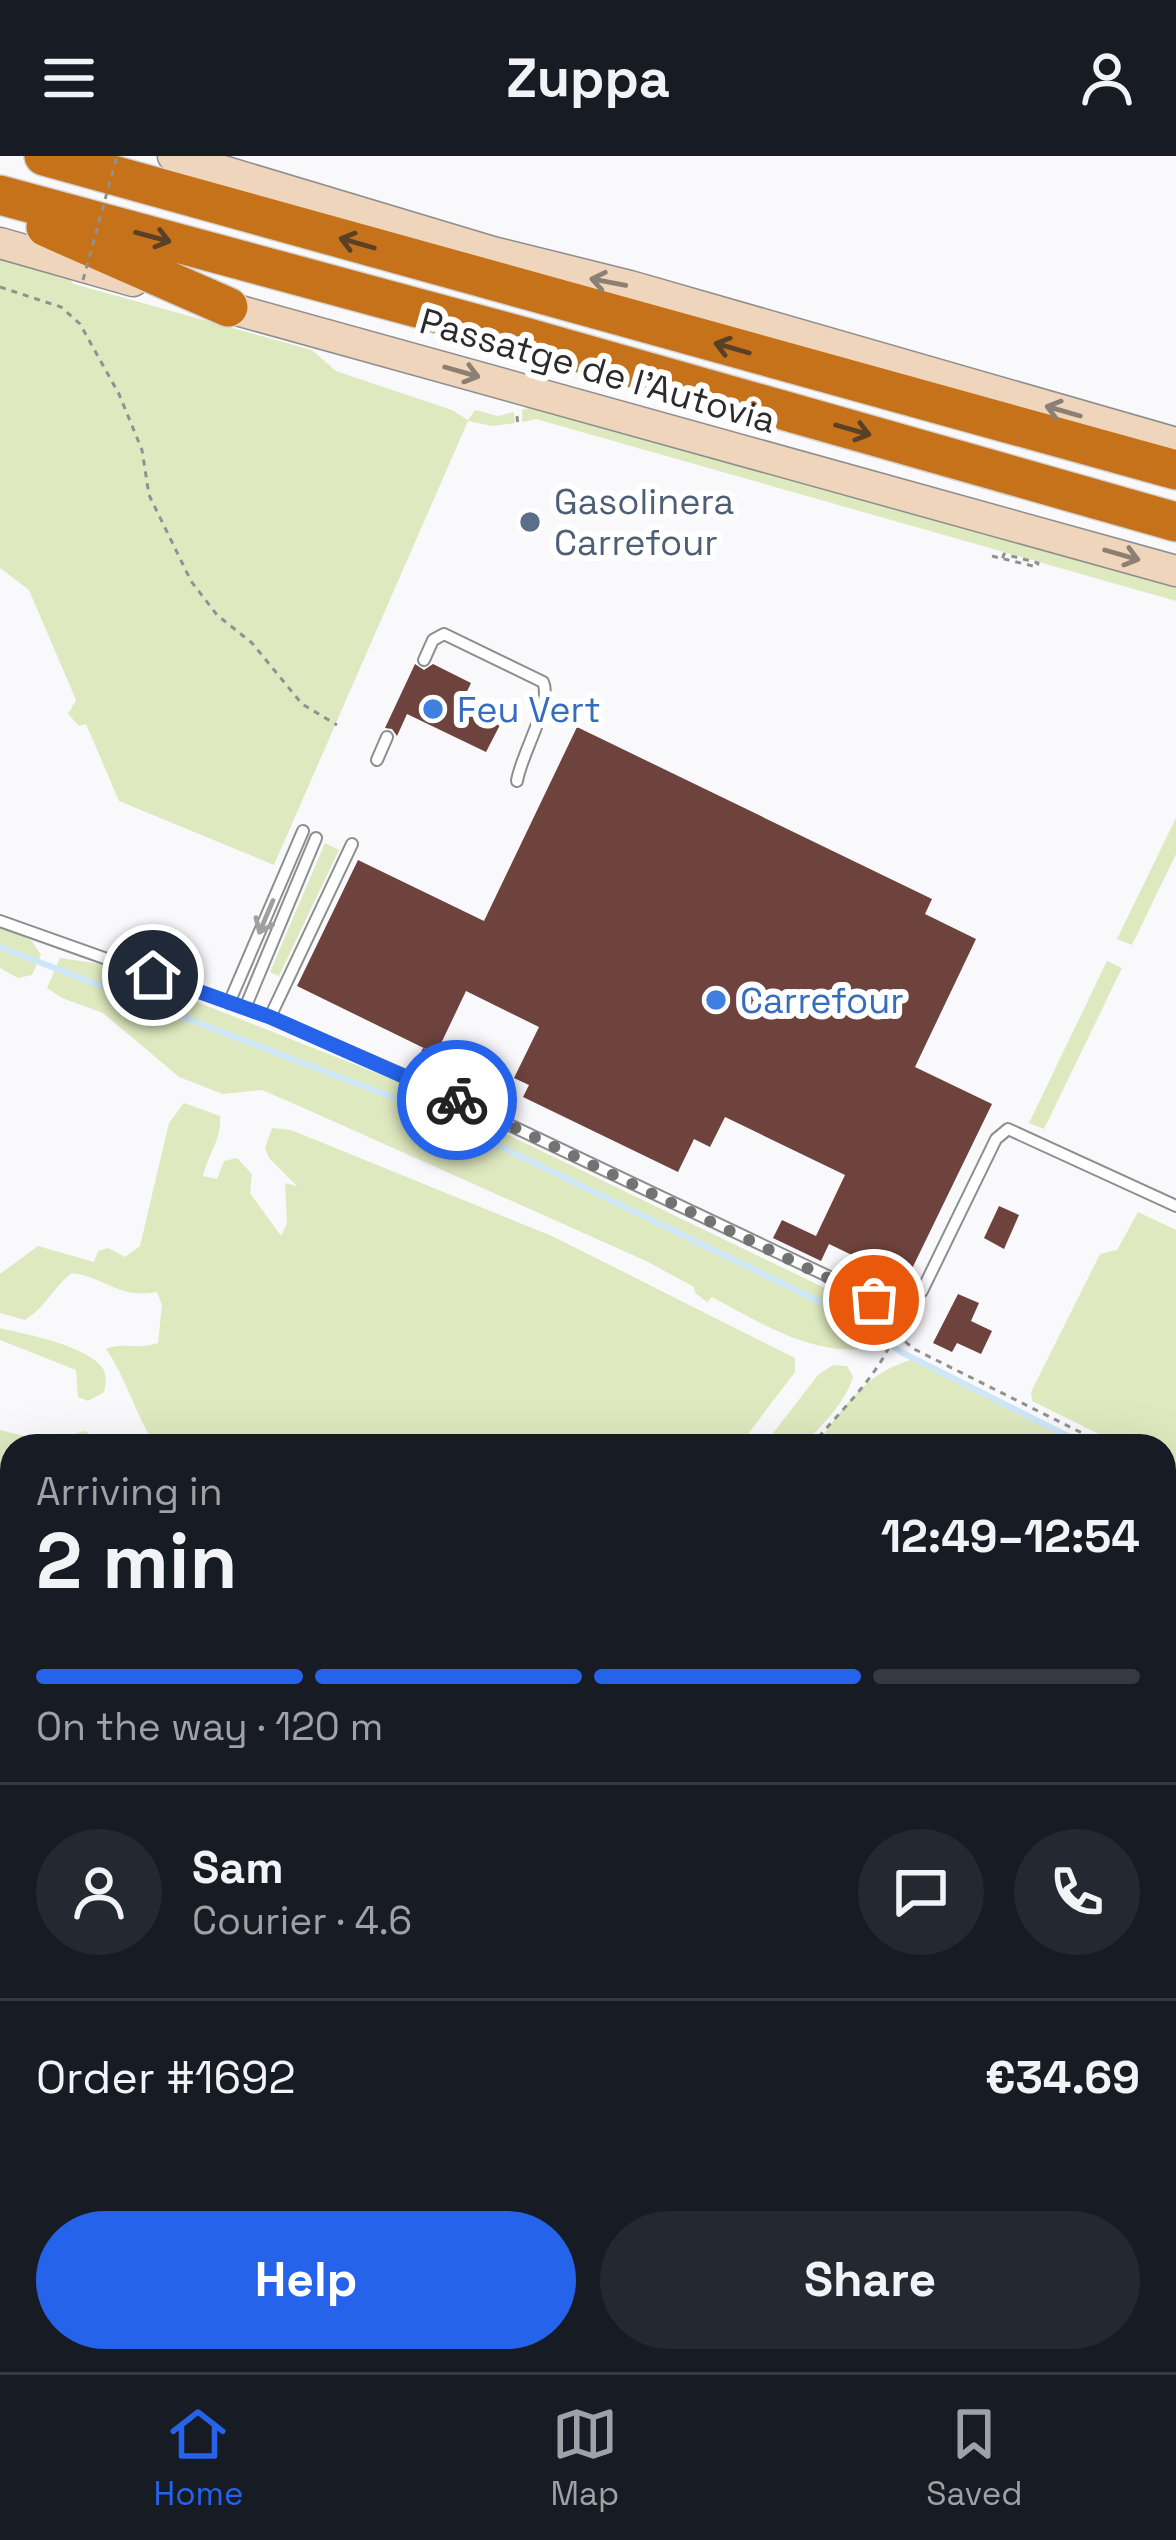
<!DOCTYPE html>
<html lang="en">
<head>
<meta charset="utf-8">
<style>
  body { margin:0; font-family:"Space Grotesk",sans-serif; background:#242831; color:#f1f3f6; height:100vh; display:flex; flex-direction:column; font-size:45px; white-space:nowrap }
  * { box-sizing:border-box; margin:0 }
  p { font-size:39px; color:#9ea1a6 }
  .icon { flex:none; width:66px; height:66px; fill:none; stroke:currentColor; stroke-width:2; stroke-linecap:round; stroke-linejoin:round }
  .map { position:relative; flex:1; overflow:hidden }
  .side { position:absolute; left:0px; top:1278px; width:1176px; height:939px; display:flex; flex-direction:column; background:#171b24; border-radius:36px 36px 0 0; box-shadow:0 12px 48px #0002 }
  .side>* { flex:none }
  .pin { position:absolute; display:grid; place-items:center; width:102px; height:102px; color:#fff; margin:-51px; border:6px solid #fff; border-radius:50%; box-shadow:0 3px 12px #0007 }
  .courier { position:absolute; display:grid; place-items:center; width:120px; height:120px; margin:-60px; border:9px solid #2563eb; border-radius:50%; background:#fff; color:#222; box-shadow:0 3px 15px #0007 }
  .head em { font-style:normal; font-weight:700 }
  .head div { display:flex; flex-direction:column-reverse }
  .head { display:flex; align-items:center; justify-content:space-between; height:204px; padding:0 36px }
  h1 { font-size:78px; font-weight:700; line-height:90px }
  .bar { display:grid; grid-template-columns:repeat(4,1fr); gap:18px 12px; align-content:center; height:144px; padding:0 36px }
  .bar i { height:15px; border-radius:9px; background:#363941 }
  .bar .active { background:#2563eb }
  .bar p { grid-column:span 4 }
  .line { display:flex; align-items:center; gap:30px; padding:0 36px; border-top:3px solid #363941 }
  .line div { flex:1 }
  .round { display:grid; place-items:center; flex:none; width:126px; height:126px; border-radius:63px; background:#242831 }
  .primary-button { display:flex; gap:24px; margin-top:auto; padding:24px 36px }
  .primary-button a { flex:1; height:138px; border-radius:72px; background:#2563eb; color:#fff; font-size:48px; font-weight:700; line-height:138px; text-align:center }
  .primary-button a+a { background:#242831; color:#f1f3f6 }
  header { display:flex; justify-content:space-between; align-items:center; height:156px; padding:0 36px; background:#171b24; font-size:54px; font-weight:700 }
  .tab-bar { display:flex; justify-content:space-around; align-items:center; height:168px; border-top:3px solid #363941; background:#171b24; font-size:33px; color:#9ea1a6 }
  .tab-bar a { display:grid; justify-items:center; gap:6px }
  .tab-bar .active { color:#2563eb }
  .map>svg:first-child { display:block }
</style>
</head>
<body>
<header><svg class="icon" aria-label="menu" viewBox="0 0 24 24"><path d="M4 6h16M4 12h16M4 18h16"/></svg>Zuppa<svg class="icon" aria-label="person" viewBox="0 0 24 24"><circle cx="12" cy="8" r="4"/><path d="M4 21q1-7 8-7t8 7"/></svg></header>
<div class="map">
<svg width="1176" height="2216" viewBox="0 0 1176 2216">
  <rect width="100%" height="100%" fill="#f9f9fb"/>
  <path fill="#dfe9bf" d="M0,100L66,120L74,128L312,194L336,215L452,254L468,264L475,254L498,260L514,256L515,267L492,270L468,265L274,709L119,645L86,568L79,570L68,558L76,544L29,434L0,412Z
    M537,250L1176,430V445L536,263L522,266V254Z
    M1176,662V698L1132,789L1117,783Z
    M325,687L339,694L279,820L270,816Z
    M0,769L32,785L41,799L32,819L18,822L0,812Z
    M60,802L128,812L157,830L399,926L866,1152L877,1164L870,1192C813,1201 761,1167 712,1141L707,1146L695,1137L694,1131L646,1105L299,950L262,934L223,938L179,921L103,857L62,842L47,832Z
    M1107,805L1122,812L1044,973L1029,967Z
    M184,947L220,960C222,983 208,998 203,1020L217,1023L224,1005L237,1002L252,1018L250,1037L281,1080L287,1067L285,1027L297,1030L269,1002L265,992L272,972L291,974L552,1080L795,1202V1216L739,1290H156C135,1259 128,1225 106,1193C124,1186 139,1194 158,1187L162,1149L157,1136C118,1143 107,1122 72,1117C52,1132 47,1150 25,1164L0,1157V1118L38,1090L94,1106L98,1095L108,1092L125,1101L140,1090L169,967Z
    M1138,1056L1176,1074V1316L1164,1310V1290H1123L1032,1245L1031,1236L1100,1098L1117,1094Z
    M0,1172C26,1178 82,1189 100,1209C108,1217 106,1227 104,1236L88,1245L78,1241L76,1214L0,1184Z
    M914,1203L1088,1290H816C842,1252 867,1215 914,1203Z
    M833,1209L847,1210L853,1221C844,1249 822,1269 802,1290H763L818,1219Z
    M0,1274L44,1285L86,1275L102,1290H12V1331L0,1319Z
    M1164,1328L1176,1334V1737H1164Z
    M0,1523L12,1532V1682L0,1681Z
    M0,1708L12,1709V1988L0,1989Z
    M1164,1862L1176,1864V2012H1164Z
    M1164,2203L1176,2211V2216H1033L997,2205Z"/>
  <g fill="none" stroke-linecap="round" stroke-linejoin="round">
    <path stroke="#cde6f8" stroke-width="6" d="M0,791L423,953L839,1155L903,1197L1088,1290
      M1164,1328L1176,1334
      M311,2216L313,2205"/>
    <path stroke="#cde6f8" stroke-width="21" d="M1060,2205L1088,2216"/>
  </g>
  <path fill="#6e423d" d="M415,508L424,514L433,508L471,527L461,548L501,567L486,596L407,558L397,580L392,573L385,572Z
    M577,571L932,743L925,758L976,783L915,911L992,948L906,1125L829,1088L821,1105L773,1082L782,1064L816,1080L845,1019L725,961L710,991L694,983L678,1016L523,941L529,929L514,922L539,871L466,835L436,898L297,830L358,704L484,765Z
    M423,892L458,909L450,926L415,909Z
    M999,1050L1019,1059L1004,1093L984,1082Z
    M958,1138L979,1147L971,1165L992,1175L981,1198L957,1187L952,1196L933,1187Z"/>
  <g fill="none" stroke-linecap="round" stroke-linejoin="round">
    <g stroke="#8d8e90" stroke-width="14">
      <path id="lane" d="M424,504L433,484L444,478L543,526C553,547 521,598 517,625
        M377,604L387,581
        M0,765L270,861L417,925L897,1153L922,1135L996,983L1008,973L1176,1050
        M229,847L303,675
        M245,852L316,682
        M270,861L352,688"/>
    </g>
    <g stroke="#8d8e90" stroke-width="24">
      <path id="street" d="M0,2132L12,2131
        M298,2216L300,2205"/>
    </g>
    <g stroke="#8d8e90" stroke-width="33">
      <path id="secondary" d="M173,0L493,96L630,130L1176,287
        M0,87L133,125
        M208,146L1176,415
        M0,1695L12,1696
        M1164,1846L1176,1848"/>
    </g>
    <g stroke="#d5d5d5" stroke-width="42">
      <path id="highway" d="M44,0L1176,314
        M0,39L525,181L1176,366
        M46,71L228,151
        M0,2019L12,2018
        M1164,2025H1176
        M0,2067L12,2066
        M1164,2080L1176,2083
        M1164,2121L1176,2124
        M1164,2179L1176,2185"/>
    </g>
    <path stroke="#919193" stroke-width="3" stroke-dasharray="6 6" stroke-linecap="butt" d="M0,131L61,151L80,168L119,238L142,294L149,339L191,425L217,459L252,487L302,548L337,569
      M517,260L518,269
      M992,400L1037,411L1038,407L1004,398L1002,404
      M896,1178L914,1193L1108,1290
      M811,1290C836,1259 894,1206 896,1166
      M1164,1318L1176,1324
      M0,1874L12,1877
      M1110,2205L1135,2216"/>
    <use href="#lane" stroke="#fff" stroke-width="10"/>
    <use href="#street" stroke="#fff" stroke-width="21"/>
    <use href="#secondary" stroke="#eed5bb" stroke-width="30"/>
    <use href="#highway" stroke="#c5721b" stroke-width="39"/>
    <path stroke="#919193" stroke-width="3" stroke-dasharray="6 6" stroke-linecap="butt" d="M83,124L117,0"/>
  </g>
  <defs><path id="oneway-shaft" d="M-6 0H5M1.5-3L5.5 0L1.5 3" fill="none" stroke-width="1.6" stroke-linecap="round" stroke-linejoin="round" transform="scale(3)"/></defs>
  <g stroke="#594027">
    <use href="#oneway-shaft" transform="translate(153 81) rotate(15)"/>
    <use href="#oneway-shaft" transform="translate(357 87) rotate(-164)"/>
    <use href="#oneway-shaft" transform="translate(732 192) rotate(-164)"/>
    <use href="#oneway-shaft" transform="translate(853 274) rotate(16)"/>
  </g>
  <g stroke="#8c8074">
    <use href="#oneway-shaft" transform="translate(608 126) rotate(-169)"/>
    <use href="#oneway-shaft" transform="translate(462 216) rotate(16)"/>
    <use href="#oneway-shaft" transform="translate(1063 255) rotate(-164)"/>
    <use href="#oneway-shaft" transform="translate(1122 399) rotate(16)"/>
  </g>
  <use stroke="#a0a0a0" href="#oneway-shaft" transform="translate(266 761) rotate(113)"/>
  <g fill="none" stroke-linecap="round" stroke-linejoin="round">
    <path stroke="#737374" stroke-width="12" stroke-dasharray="0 21.6" d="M457,944L874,1144"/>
    <path stroke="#2563eb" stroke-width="15" d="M153,819L270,861L457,944"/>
  </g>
  <circle fill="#5c6f8a" stroke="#fff" stroke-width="4.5" cx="530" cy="366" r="12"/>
  <g fill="#3f7fe0" stroke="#fff" stroke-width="4.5">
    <circle cx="433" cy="553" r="12"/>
    <circle cx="716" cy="844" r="12"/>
  </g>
  <g text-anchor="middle" stroke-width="12" stroke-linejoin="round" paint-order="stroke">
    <g font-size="36" fill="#2b2b2c" stroke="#fff">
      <text transform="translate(598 214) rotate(16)" y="13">Passatge de l'Autovia</text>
    </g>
    <g font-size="36" fill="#4e5e75" stroke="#fff" text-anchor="start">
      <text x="554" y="358">Gasolinera<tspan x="554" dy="41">Carrefour</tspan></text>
    </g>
    <g font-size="36" fill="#366cbe" stroke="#fff" text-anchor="start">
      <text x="457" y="566">Feu Vert</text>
      <text x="740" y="857">Carrefour</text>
    </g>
  </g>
</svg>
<div class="pin" style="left:874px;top:1144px;background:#ea580c"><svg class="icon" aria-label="bag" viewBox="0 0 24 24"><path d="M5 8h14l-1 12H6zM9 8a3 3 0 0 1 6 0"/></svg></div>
<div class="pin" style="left:153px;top:819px;background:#1f2937"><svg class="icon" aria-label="home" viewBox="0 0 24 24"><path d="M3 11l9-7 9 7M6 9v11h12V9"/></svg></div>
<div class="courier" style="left:457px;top:944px"><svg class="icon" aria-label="bike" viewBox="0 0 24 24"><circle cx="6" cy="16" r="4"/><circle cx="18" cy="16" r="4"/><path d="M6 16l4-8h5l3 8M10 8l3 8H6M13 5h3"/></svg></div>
<section class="side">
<div class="head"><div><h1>2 min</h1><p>Arriving in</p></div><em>12:49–12:54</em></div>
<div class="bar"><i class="active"></i><i class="active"></i><i class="active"></i><i></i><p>On the way · 120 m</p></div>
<div class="line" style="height:216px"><a class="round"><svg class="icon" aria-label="person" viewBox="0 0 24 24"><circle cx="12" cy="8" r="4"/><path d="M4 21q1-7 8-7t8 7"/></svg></a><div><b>Sam</b><p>Courier · 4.6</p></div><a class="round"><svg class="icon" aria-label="chat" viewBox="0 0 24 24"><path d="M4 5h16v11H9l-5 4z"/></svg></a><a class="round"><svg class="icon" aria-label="phone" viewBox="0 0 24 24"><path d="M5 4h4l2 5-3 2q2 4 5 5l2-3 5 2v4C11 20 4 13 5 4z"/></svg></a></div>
<div class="line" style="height:156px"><div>Order #1692</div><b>€34.69</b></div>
<div class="primary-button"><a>Help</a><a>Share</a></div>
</section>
</div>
<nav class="tab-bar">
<a class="active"><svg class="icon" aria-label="home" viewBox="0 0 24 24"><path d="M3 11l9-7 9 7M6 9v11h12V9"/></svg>Home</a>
<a><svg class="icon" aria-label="map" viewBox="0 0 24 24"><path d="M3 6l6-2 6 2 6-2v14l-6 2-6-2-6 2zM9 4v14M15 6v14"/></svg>Map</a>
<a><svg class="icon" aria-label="saved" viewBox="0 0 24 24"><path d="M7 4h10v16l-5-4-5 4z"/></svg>Saved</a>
</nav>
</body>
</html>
